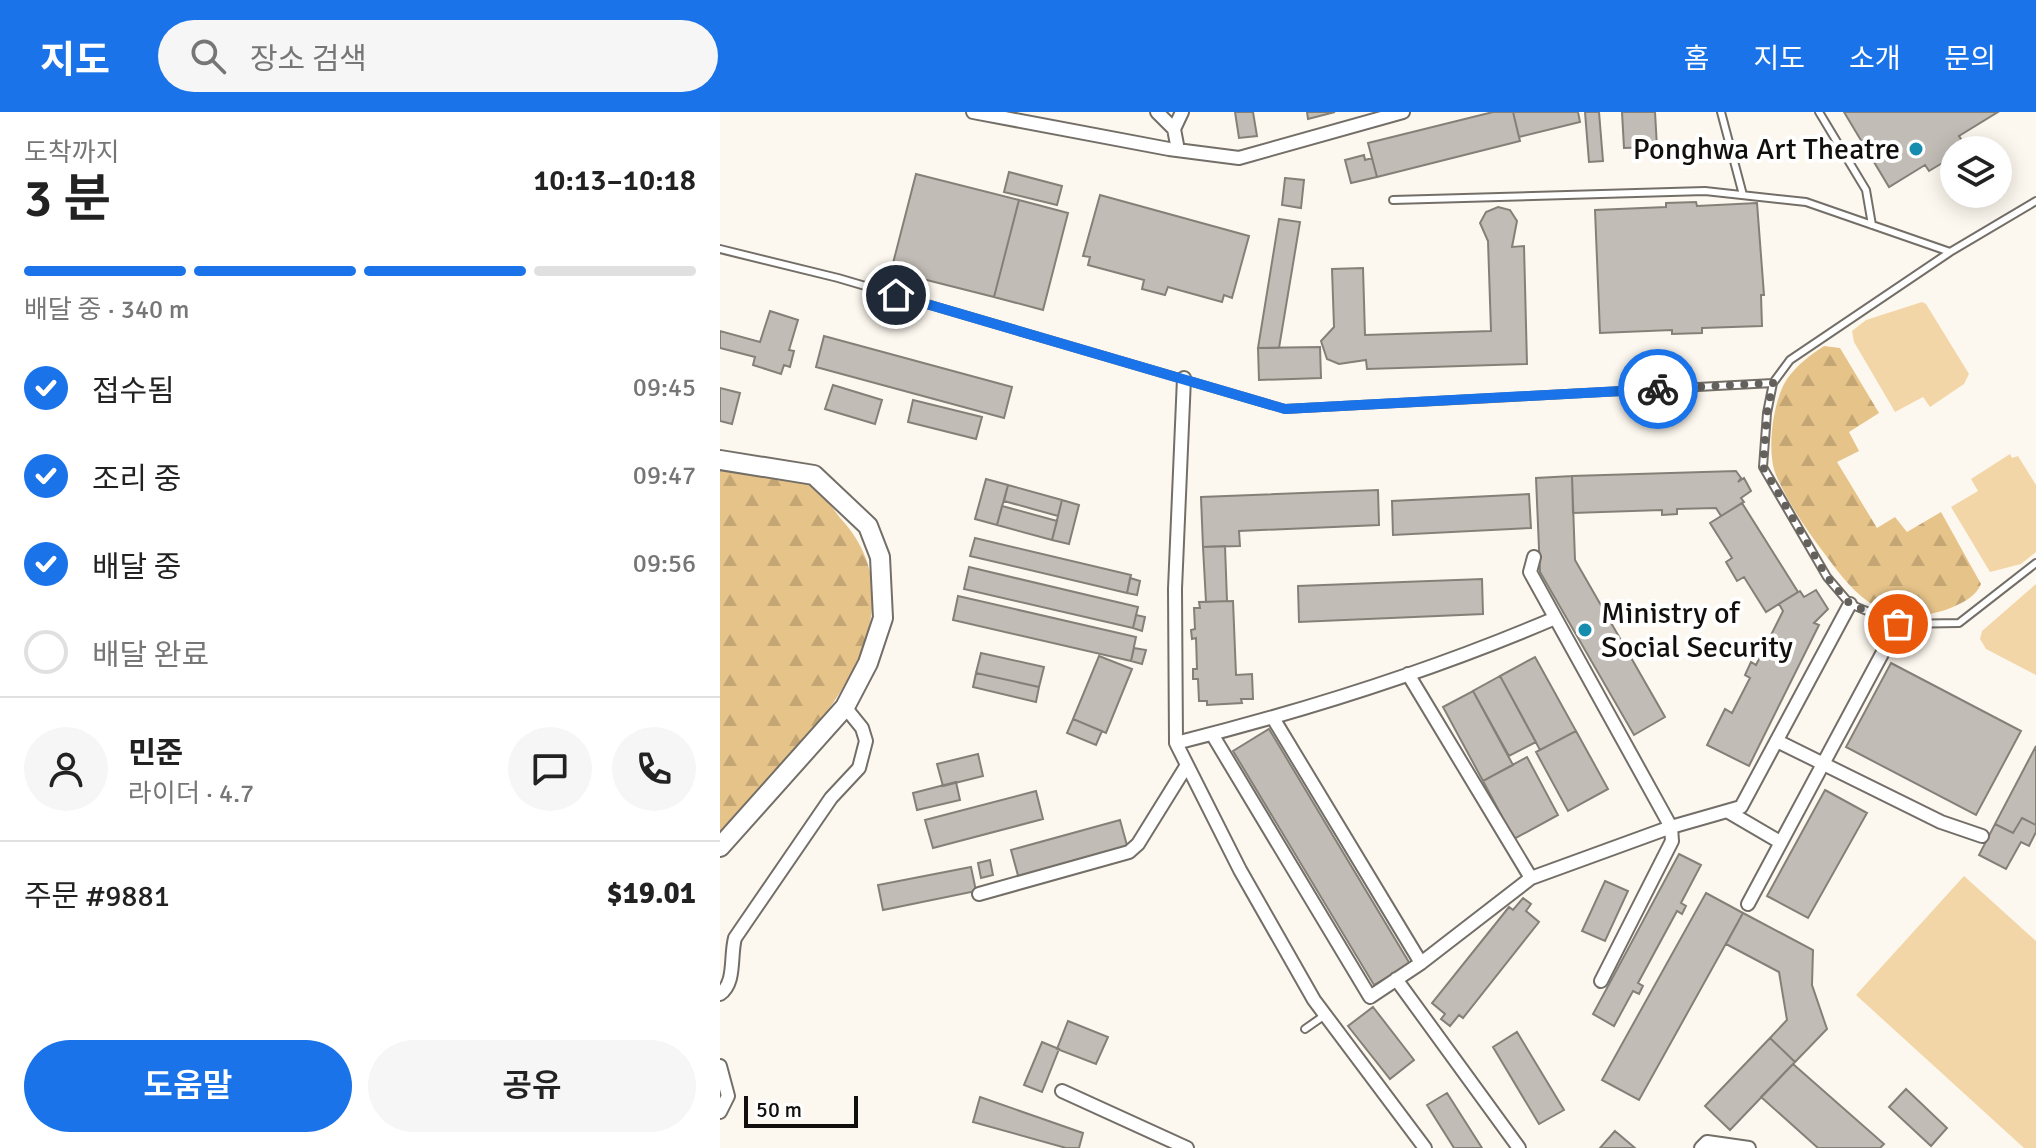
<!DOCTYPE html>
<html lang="ko">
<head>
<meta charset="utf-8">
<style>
  body { margin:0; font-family:Signika,"Noto Sans KR",sans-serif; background:#f6f6f6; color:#222; height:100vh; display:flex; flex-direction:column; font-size:30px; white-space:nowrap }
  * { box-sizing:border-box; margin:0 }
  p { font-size:26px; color:#767676 }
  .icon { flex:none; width:44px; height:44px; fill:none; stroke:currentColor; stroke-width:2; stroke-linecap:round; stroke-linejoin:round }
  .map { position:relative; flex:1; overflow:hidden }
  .panel { display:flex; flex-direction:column; background:#fff; width:720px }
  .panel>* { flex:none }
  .buttons { position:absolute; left:1220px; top:24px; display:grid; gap:16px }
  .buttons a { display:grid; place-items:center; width:72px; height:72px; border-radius:50%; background:#fff; box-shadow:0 4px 20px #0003; font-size:40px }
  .scale { position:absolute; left:24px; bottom:20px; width:114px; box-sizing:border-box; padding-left:8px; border:4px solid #12100e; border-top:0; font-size:22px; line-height:28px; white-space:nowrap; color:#12100e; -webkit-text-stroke:6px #fff; paint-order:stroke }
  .pin { position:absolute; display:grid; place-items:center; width:68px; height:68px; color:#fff; margin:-34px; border:4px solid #fff; border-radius:50%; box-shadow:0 2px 8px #0007 }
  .courier { position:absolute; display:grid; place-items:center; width:80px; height:80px; margin:-40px; border:6px solid #1a73e8; border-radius:50%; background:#fff; color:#222; box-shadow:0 2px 10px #0007 }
  .headline em { font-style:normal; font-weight:600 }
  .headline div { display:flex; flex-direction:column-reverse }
  .headline { display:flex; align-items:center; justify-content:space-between; height:136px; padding:0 24px }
  h1 { font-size:52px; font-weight:600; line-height:60px }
  .bar { display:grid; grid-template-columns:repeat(4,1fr); gap:12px 8px; align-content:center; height:96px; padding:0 24px }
  .bar i { height:10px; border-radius:6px; background:#e0e0e0 }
  .bar .selected { background:#1a73e8 }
  .bar p { grid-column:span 4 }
  .line { display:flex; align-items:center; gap:20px; padding:0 24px; border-top:2px solid #e0e0e0 }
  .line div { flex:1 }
  .round { display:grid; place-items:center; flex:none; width:84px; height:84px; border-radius:42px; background:#f6f6f6 }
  ol { padding:0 24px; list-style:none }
  li { display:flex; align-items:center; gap:24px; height:88px }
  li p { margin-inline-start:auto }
  li .icon { padding:8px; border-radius:50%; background:#1a73e8; color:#fff; stroke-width:4 }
  li:last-child { color:#767676 }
  li i { width:44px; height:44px; border:4px solid #e0e0e0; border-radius:50% }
  .primary-button { display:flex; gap:16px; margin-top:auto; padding:16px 24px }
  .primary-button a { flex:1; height:92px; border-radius:48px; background:#1a73e8; color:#fff; font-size:32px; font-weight:600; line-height:92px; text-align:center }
  .primary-button a+a { background:#f6f6f6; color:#222 }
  header { display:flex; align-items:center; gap:48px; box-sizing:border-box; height:112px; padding:0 40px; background:#1a73e8; color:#fff }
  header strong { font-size:38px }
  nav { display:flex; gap:44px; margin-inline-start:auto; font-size:28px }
  .search { width:560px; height:72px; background:#f6f6f6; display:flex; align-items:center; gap:20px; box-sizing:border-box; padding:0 28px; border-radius:44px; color:#767676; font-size:30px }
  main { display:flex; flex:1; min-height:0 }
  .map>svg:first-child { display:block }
</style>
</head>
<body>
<header>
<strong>지도</strong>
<div class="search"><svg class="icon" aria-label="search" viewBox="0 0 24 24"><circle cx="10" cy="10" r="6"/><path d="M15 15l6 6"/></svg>장소 검색</div>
<nav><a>홈</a><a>지도</a><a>소개</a><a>문의</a></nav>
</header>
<main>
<section class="panel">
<div class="headline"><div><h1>3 분</h1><p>도착까지</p></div><em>10:13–10:18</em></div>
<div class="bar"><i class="selected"></i><i class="selected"></i><i class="selected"></i><i></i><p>배달 중 · 340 m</p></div>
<ol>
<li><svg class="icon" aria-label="check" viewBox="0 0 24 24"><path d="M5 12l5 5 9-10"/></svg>접수됨<p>09:45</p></li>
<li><svg class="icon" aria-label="check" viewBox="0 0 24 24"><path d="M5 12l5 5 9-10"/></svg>조리 중<p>09:47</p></li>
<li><svg class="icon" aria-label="check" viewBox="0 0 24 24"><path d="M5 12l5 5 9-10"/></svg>배달 중<p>09:56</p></li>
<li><i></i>배달 완료</li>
</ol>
<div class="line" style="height:144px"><a class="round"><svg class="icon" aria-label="person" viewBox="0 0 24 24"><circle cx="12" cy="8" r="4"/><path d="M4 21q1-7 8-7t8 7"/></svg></a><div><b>민준</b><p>라이더 · 4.7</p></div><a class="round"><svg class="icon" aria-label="chat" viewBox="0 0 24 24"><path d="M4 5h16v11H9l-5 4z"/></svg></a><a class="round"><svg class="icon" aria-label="phone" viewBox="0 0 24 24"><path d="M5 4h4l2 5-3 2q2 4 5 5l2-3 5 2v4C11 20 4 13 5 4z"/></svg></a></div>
<div class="line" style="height:104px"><div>주문 #9881</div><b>$19.01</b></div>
<div class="primary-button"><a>도움말</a><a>공유</a></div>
</section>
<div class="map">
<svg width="1316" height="1036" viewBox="0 0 1316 1036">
  <defs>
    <pattern id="forest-firs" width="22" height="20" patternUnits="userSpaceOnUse" patternTransform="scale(2)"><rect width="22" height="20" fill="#e6c389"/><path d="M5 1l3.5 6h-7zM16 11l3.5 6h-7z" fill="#c4a675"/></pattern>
  </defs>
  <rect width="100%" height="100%" fill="#fdf8ef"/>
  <path fill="#f3d6a7" d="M1202,190L1206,192L1249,262L1244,272L1210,295L1203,285L1175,300L1134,230L1132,219L1146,208Z
    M1290,342L1292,346L1298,344L1316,373V440L1301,452L1270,460L1231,395L1258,379L1251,367Z
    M1316,472V563L1266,537L1260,527L1262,519Z
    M1244,764L1316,829V1036H1304L1136,883Z"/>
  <path fill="url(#forest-firs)" d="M1104,234L1120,236L1159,301L1129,320L1139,339L1117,350L1157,416L1175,405L1187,420L1221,400L1261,472C1256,484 1244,490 1233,495C1211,505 1177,507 1155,494C1135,483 1118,460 1104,441C1086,417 1068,391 1056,363C1046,339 1053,288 1067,267C1077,253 1090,243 1104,234Z
    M0,355C21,359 73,364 90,372C102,378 113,398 122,408C216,513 71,647 0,719Z"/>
  <path fill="#c1bcb5" stroke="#848078" stroke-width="2" d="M515,0H533L537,24L519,26Z
    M587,0H615L588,7Z
    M773,0H793L800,29L657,65L648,31Z
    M793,0H858L860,10L799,25Z
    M865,0H879L883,49L869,50Z
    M902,0H935L937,35L904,36Z
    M1124,0H1278L1239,24L1247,36L1234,38V44L1209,59L1205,53L1169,75Z
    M644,43L645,48L652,46L657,65L631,71L625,48Z
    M289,60L342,74L337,93L284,80Z
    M196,62L299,88L274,185L171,159Z
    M565,66L584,68L581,96L562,93Z
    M380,83L529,124L512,186L504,183L502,190L448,175L445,183L422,177L424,168L368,153L370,145L363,144Z
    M299,88L348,101L323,198L274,185Z
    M976,90L977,94L1037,91L1044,183H1041L1042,214L982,216V221L952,222V218L880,221L875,98L946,95V91Z
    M778,95L790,98L797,109L792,135L804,134L807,252L647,257L646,248L619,252L607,247L601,229L614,215L612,157L643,156L645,223L771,219L768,129L760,111L766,100Z
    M559,107L580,110L559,236H538Z
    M50,199L78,208L69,238L74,239L70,255L64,253L61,262L33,253L35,245L0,236V219L40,230Z
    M104,224L292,275L284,306L96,255Z
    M600,235L601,266L539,268L538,236Z
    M113,273L162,288L155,312L105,297Z
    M0,276L20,281L12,312L0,309Z
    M193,288L262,305L256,327L188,310Z
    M1016,359L1021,366L1018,370L1024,366L1031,379L1021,386L1024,390L1001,404L996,396L957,397V402L942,403V398L853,401L852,364Z
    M852,364L855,448L945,605L914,623L820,460L816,366Z
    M266,367L288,373L277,413L255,407Z
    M288,373L342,388L338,404L284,389Z
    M658,378L659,413L519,419L520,434L483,435L481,385Z
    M809,382L811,416L673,423L672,389Z
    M342,388L359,393L349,432L332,428Z
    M1022,391L1078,480L1046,500L1024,465L1017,469L1006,450L1012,446L990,411Z
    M282,394L337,409L332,428L277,413Z
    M255,426L411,463L407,481L250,444Z
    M505,434L507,489L486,490L483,435Z
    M249,455L418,495L413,516L244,477Z
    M410,466L420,469L417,483L407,481Z
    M762,467L763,502L579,510L578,474Z
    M1096,478L1108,497L1094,511L1099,513L1029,654L987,633L1005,597L1012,601L1030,566L1025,563L1031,550L1036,553L1063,499L1059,492L1080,479L1084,485Z
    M238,484L416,525L411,549L233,508Z
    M513,489L516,563L532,562L533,587H521L522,591L487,593V589H479L478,567H473V557H477L476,526L472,527L471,518L475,517L474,496H480L479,490Z
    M416,503L425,505L422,519L413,516Z
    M414,536L426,538L422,552L411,549Z
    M261,541L324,555L319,575L256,561Z
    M379,544L412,557L386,621L353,607Z
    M815,545L856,619L820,638L780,564Z
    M1171,551L1301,619L1256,703L1126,635Z
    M256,561L319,575L316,590L253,575Z
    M780,564L816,630L789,644L753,579Z
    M753,579L793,653L763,669L723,595Z
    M353,607L382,619L376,633L347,621Z
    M549,617L690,852L654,873L513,639Z
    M856,619L888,677L848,699L816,640Z
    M1316,634V713L1302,706L1293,721L1275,712Z
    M258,642L263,664L223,674L217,652Z
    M807,645L838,703L794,727L763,669Z
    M236,670L240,688L197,698L193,681Z
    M1105,678L1147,701L1088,806L1047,784Z
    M316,679L323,707L213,736L205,708Z
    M1302,706L1316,713V720L1309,734L1301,730L1286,757L1259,743L1275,712L1293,721Z
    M400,708L408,737L299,767L291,738Z
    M959,742L981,753L961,791L966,794L962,802L957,799L918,871L923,874L919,882L913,879L894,914L873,902Z
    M270,748L273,763L261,766L258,751Z
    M251,755L256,779L163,798L158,773Z
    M885,769L908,779L885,829L862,819Z
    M986,781L1023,801L919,988L882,968Z
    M803,786L811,792L806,799L819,810L743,906L739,903L730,914L721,907L725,902L712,891L789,795L793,798Z
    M1023,801L1093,838L1092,873L1107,917L1075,950L1050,926L1067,908L1059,860L1006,832Z
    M653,895L694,948L670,967L628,914Z
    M348,909L388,925L376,952L337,937Z
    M797,920L844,998L819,1012L773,935Z
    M1050,926L1075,950L1010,1018L985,994Z
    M322,930L339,937L322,980L304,973Z
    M1073,952L1164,1032L1160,1036H1098L1041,985Z
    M1186,977L1227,1016L1211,1034L1169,995Z
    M727,981L762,1036H734L707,993Z
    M260,985L363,1021L359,1036H346L253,1010Z
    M895,1019L915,1036H880Z"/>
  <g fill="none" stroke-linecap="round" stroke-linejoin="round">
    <g stroke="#736f68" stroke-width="10">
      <path id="lane" d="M1001,0L1023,83
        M1099,0L1146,78L1152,113
        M673,88L985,79L1086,90L1230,140
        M1316,89L1230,140L1070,248L1053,271L1047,301L1043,355L1107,465L1130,492L1178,512L1239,511L1316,451
        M0,137L118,166L565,297L1053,271
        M585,917L605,903"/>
    </g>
    <g stroke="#736f68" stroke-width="16">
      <path id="street" d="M253,0L449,37L519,46L683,0
        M437,0L454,17L458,38
        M454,17L462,0
        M464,266L455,477L456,631L520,758L594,888L705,1036
        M814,445L810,460L951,715L952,729L881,869
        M688,562L811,766
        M553,606L701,851
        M492,622L650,885L701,851L811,766L951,715L1021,695L1130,492
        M1057,629L1221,710L1262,724
        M456,631C584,599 711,559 833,507
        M1007,699L1060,730
        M259,782L409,740L418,732L467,653
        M1028,792L1178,512
        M676,867L799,1036
        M0,882C16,871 10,844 15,826L111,686L139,656L146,629L142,616L125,595
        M0,954L8,984L0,1000
        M342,979L467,1036
        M981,1036L987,1030L1029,1036"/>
    </g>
    <g stroke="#736f68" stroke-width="22">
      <path id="secondary" d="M0,348L94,363L148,414L160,445L163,506L148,551L125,595L0,735"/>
    </g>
    <use href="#lane" stroke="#fff" stroke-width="6"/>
    <use href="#street" stroke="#fff" stroke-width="12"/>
    <use href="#secondary" stroke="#fff" stroke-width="18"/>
  </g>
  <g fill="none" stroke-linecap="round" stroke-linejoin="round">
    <path stroke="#64615d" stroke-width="8" stroke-dasharray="0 14.4" d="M938,277L1053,271L1047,301L1043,355L1107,465L1130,492L1178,512"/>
    <path stroke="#1a73e8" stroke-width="10" d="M176,183L565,297L938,277"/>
  </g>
  <g fill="#168daf" stroke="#fff" stroke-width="3">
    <circle cx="1196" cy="37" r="8"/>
    <circle cx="865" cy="518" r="8"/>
  </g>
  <g text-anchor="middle" stroke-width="8" stroke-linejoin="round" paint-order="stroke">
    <g font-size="30" fill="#12100e" stroke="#fff" text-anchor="end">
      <text x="1180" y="47">Ponghwa Art Theatre</text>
      <text x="881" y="511" text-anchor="start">Ministry of<tspan x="881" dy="34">Social Security</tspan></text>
    </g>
  </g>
</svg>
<div class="buttons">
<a><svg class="icon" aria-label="layers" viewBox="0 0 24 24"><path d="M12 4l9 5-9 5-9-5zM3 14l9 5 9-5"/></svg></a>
</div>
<div class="scale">50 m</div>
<div class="pin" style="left:1178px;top:512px;background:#ea580c"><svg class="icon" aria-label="bag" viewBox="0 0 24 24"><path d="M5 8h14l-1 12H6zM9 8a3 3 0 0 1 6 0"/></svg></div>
<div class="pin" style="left:176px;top:183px;background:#1f2937"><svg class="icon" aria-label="home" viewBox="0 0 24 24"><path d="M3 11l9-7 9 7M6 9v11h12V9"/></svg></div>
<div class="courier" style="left:938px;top:277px"><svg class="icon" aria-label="bike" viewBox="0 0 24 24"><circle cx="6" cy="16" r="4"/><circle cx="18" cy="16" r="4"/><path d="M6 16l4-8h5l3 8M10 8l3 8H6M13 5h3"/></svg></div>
</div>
</main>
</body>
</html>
